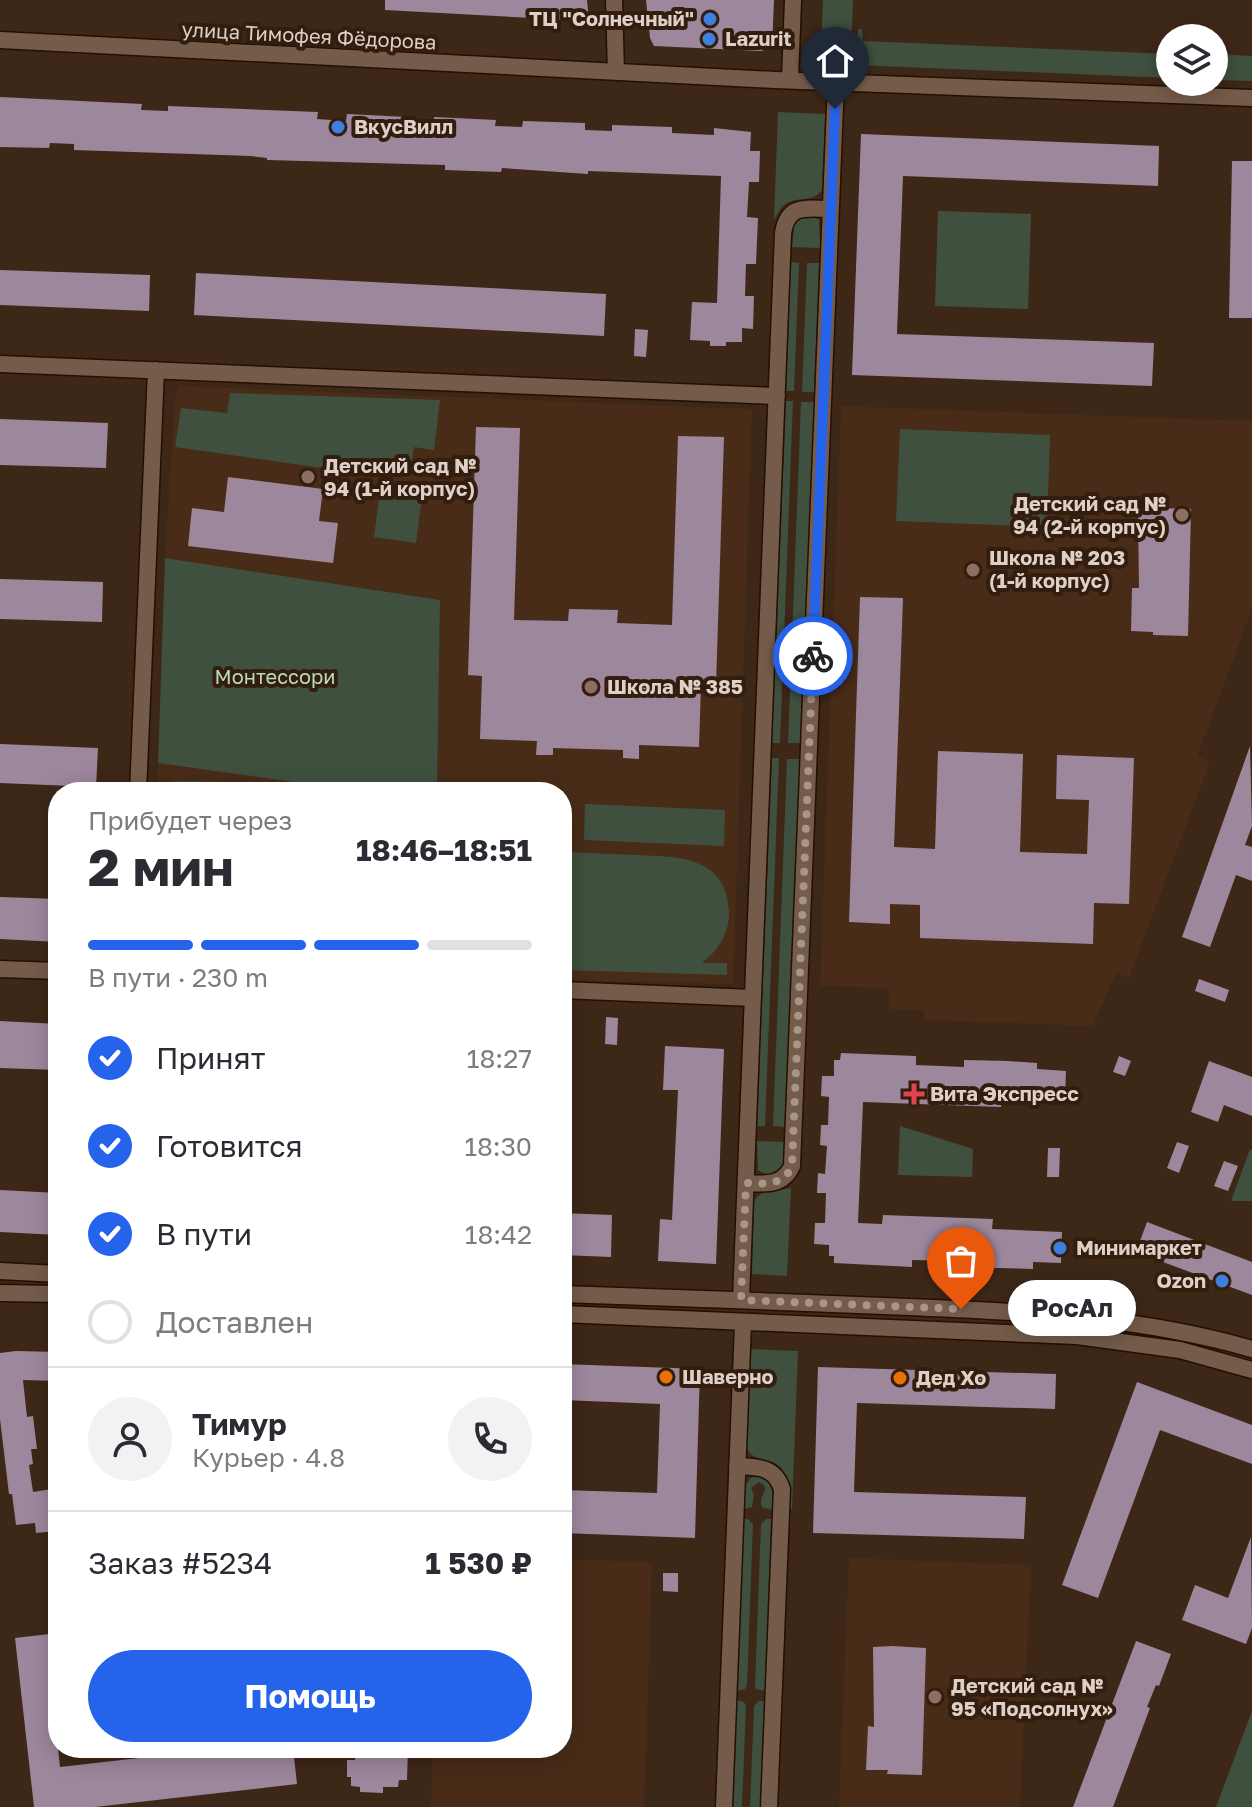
<!DOCTYPE html>
<html lang="ru">
<head>
<meta charset="utf-8">
<style>
  body { margin:0; font-family:"Golos Text",sans-serif; background:#f2f2f3; color:#2b2b33; height:100vh; display:flex; flex-direction:column; font-size:30px; white-space:nowrap }
  * { box-sizing:border-box; margin:0 }
  p { font-size:26px; color:#7c7c81 }
  .icon { flex:none; width:44px; height:44px; fill:none; stroke:currentColor; stroke-width:2; stroke-linecap:round; stroke-linejoin:round }
  .map { position:relative; flex:1; overflow:hidden }
  .drawer { position:absolute; left:48px; top:782px; width:524px; height:976px; display:flex; flex-direction:column; background:#fff; border-radius:32px; box-shadow:0 4px 20px #0003 }
  .drawer>* { flex:none }
  .tools { position:absolute; left:1156px; top:24px; display:grid; gap:16px }
  .tools a { display:grid; place-items:center; width:72px; height:72px; border-radius:50%; background:#fff; box-shadow:0 4px 20px #0003; font-size:40px }
  .pin { position:absolute; display:grid; place-items:center; width:68px; height:68px; color:#fff; margin:-82px -34px; border-radius:50% 50% 50% 0; rotate:-45deg; box-shadow:0 0 8px #0007 }
  .pin .icon { rotate:45deg }
  .courier { position:absolute; display:grid; place-items:center; width:80px; height:80px; margin:-40px; border:6px solid #2563eb; border-radius:50%; background:#fff; color:#222; box-shadow:0 2px 10px #0007 }
  .bubble { position:absolute; height:56px; border-radius:28px; background:#fff; box-shadow:0 4px 20px #0003; font-size:26px; font-weight:700; line-height:56px; text-align:center }
  .overview em { font-style:normal; font-weight:700 }
  .overview div { display:flex; flex-direction:column-reverse }
  .overview { display:flex; align-items:center; justify-content:space-between; height:136px; padding:0 40px }
  h1 { font-size:52px; font-weight:700; line-height:60px }
  .bar { display:grid; grid-template-columns:repeat(4,1fr); gap:12px 8px; align-content:center; height:96px; padding:0 40px }
  .bar i { height:10px; border-radius:6px; background:#e1e1e2 }
  .bar .active { background:#2563eb }
  .bar p { grid-column:span 4 }
  .line { display:flex; align-items:center; gap:20px; padding:0 40px; border-top:2px solid #e1e1e2 }
  .line div { flex:1 }
  .round { display:grid; place-items:center; flex:none; width:84px; height:84px; border-radius:42px; background:#f2f2f3 }
  ol { padding:0 40px; list-style:none }
  li { display:flex; align-items:center; gap:24px; height:88px }
  li p { margin-inline-start:auto }
  li .icon { padding:8px; border-radius:50%; background:#2563eb; color:#fff; stroke-width:4 }
  li:last-child { color:#7c7c81 }
  li i { width:44px; height:44px; border:4px solid #e1e1e2; border-radius:50% }
  .cta { display:flex; gap:16px; margin-top:auto; padding:16px 40px }
  .cta a { flex:1; height:92px; border-radius:48px; background:#2563eb; color:#fff; font-size:32px; font-weight:700; line-height:92px; text-align:center }
  .map>svg:first-child { display:block }
</style>
</head>
<body>
<div class="map">
<svg width="1252" height="1807" viewBox="0 0 1252 1807">
  <rect width="100%" height="100%" fill="#3d2717"/>
  <path fill="#482c18" d="M180,386L752,409L733,984L562,980V792H437L440,600L165,558L175,396Z
    M841,406L1252,421V609L1197,756L1210,762L1129,978L1116,973L1093,1026L924,1020V1010L889,1009V988L820,986Z
    M158,763L363,792H157Z
    M849,1558L1031,1565L1020,1807H839Z
    M562,1559L652,1562L644,1807H431L433,1748H562Z"/>
  <path fill="#3f503f" d="M823,0H853L851,49L821,48Z
    M858,29H862L863,41L1170,54V78L856,65Z
    M1217,54L1252,56V81L1218,80Z
    M778,112L825,114L822,190C813,203 797,196 785,204C780,208 777,215 774,220Z
    M938,211L1031,214L1028,309L935,306Z
    M803,216L819,219L820,248L792,247L795,218Z
    M791,262L799,263L794,391H786Z
    M807,263H819L814,392H802Z
    M230,393L440,400L434,450L414,447L409,478L380,474L379,476L175,447L181,408L227,413Z
    M786,401H793L780,743H772Z
    M801,402H814L801,743H788Z
    M900,429L1050,435L1047,527L896,521Z
    M381,483L423,489L416,543L374,537Z
    M165,558L440,600L437,792H363L158,763Z
    M772,758H779L765,1126H757Z
    M787,759H800L785,1127L773,1126Z
    M174,781L278,783V792H174Z
    M585,804L725,810L724,846L584,840Z
    M562,852C587,853 611,854 636,855C677,857 725,855 729,910C730,932 719,950 702,963H727V975L562,970Z
    M900,1126L973,1149L972,1177L898,1175Z
    M757,1141L785,1142C785,1162 785,1185 758,1170Z
    M1250,1149L1252,1150V1201H1231Z
    M791,1188L787,1276L752,1274L754,1201C761,1188 778,1191 791,1188Z
    M750,1349L798,1351L792,1509H789C791,1441 759,1474 746,1447Z
    M759,1475C775,1482 772,1493 772,1510L763,1508C758,1500 763,1497 765,1490L764,1485L759,1482L751,1488L754,1495L752,1507L744,1509C745,1494 741,1479 759,1475Z
    M743,1519H748L753,1524L747,1685L745,1689L737,1691Z
    M766,1519H771L765,1691L756,1689L755,1685L761,1524Z
    M737,1700L744,1702L746,1706L742,1807H732Z
    M759,1701H764L760,1807H750L754,1706Z
    M1252,1711V1807H1216Z"/>
  <path fill="#9d879d" d="M385,0H587L589,21L385,10Z
    M646,0H774L772,47L761,51L654,46L650,38Z
    M0,97L142,104L141,110L168,111V106L318,112L317,119L346,121L347,114L407,117V123L434,124V117L496,120L495,126L522,127L523,121L585,123V130L612,131V125L672,127V133L714,135V128L751,132L750,151H760L759,182H749L747,217L758,218L756,264H746L745,296H754L753,329L742,328V342H726V346H710V341L690,340L692,302L717,303L721,176L588,171V174L502,168L501,172L445,170V165L267,160V158L251,156L74,150V144L50,143L49,148L0,147Z
    M861,134L1159,146L1158,186L903,176L897,334L1154,343L1152,386L852,375Z
    M1232,161H1252V318H1229Z
    M0,270L150,275L149,311L0,305Z
    M196,273L606,294L604,336L194,315Z
    M635,329L648,330L646,357L634,356Z
    M0,419L108,423L106,468L0,465Z
    M476,427L520,428L514,620L568,621L569,609L618,610L617,623L672,625L678,436L724,437L716,685L701,684L699,747L639,745V759L623,758V750L553,748V755H536L537,741L480,739L482,676L468,675Z
    M228,477L323,489L319,521L338,523L333,563L188,546L192,508L224,512Z
    M1156,508L1191,509L1188,636L1153,635V632L1131,631L1132,588H1139L1138,509Z
    M0,579L103,582L102,622L0,619Z
    M860,597L903,598L894,847L935,849L938,751L1023,754L1020,852L1087,854L1089,800L1056,799L1057,755L1134,758L1129,904L1094,903L1093,944L920,938V905L890,904V924L849,922Z
    M0,744L98,748L96,787L0,783Z
    M1250,746L1252,826L1245,845L1252,847V881L1236,875L1210,947L1182,937Z
    M0,897L58,899V942L0,939Z
    M1199,979L1229,990L1225,1002L1195,991Z
    M606,1017L618,1018L617,1045L605,1044Z
    M0,1021L58,1024V1070L0,1068Z
    M665,1046L724,1049L716,1264L658,1261L660,1219L672,1220L678,1090H663Z
    M841,1053L916,1056V1065L964,1067V1060L1008,1061L1037,1063V1069L1066,1071L1065,1100L1002,1097L1001,1107L863,1102L858,1223L882,1224L883,1215L993,1219L992,1229L1062,1232L1061,1263L1033,1262V1269L957,1267V1261L912,1260V1267L834,1263V1256H829V1245L814,1244L815,1223H825L826,1193H817L818,1173L825,1174L827,1146L820,1145L821,1125H828L829,1097L821,1096L822,1076H834V1060H840Z
    M1119,1056L1131,1061L1125,1076L1113,1072Z
    M1209,1061L1252,1077V1116L1224,1105L1218,1122L1191,1112Z
    M1177,1142L1189,1146L1179,1173L1167,1168Z
    M1048,1148H1060L1059,1177H1047Z
    M1224,1161L1238,1166L1228,1191L1214,1186Z
    M0,1190L58,1193V1235L0,1232Z
    M562,1213L612,1215L611,1257L562,1255Z
    M1147,1222L1252,1262V1295L1136,1252Z
    M16,1351L58,1352V1381L23,1380L27,1417L33,1416L37,1449H31L33,1464L29,1465L33,1492L58,1488V1531L36,1533L35,1523L16,1525L12,1494H9L0,1419V1353Z
    M562,1364L700,1369L695,1538L562,1533V1490L657,1493L660,1404L562,1400Z
    M818,1367L1056,1374L1055,1409L857,1403L854,1492L1026,1497L1024,1539L813,1533Z
    M1137,1382L1252,1425V1464L1160,1430L1098,1598L1062,1585Z
    M1251,1537L1252,1628L1246,1644L1182,1620L1195,1585L1228,1598Z
    M663,1573H678V1592L663,1591Z
    M58,1633V1672L50,1673L60,1767L227,1748H293L297,1784L95,1807H34L15,1638Z
    M1136,1641L1171,1654L1159,1686L1156,1685L1147,1707L1150,1708L1113,1807H1073Z
    M892,1646L926,1648L922,1775L887,1774L888,1770H866L868,1726L874,1727L873,1647Z
    M377,1748H408L407,1780H399L398,1787H383V1793L360,1792V1787L351,1786V1777H347V1760H355V1757L377,1758Z"/>
  <g fill="none" stroke-linecap="round" stroke-linejoin="round">
    <g stroke="#240f02" stroke-width="19">
      <path id="street" d="M614,0L616,72
        M0,40L775,80L1252,98
        M790,80L793,0
        M0,364L777,396
        M138,792L156,370
        M0,969L58,971
        M562,990L753,998
        M746,1183C766,1184 783,1186 792,1166L836,82
        M0,1271L58,1274
        M0,1293L58,1294
        M562,1294C678,1298 793,1302 909,1307C1028,1312 1136,1316 1252,1349
        M741,1300L783,233C788,203 806,209 831,209
        M562,1314L1077,1336L1180,1350L1252,1370
        M737,1466C759,1467 775,1467 782,1489L769,1807
        M724,1807L743,1323"/>
    </g>
    <use href="#street" stroke="#755c4a" stroke-width="16"/>
  </g>
  <g fill="none" stroke-linecap="round" stroke-linejoin="round">
    <path stroke="#a69589" stroke-width="8" stroke-dasharray="0 14.4" d="M813,656L792,1166C783,1186 766,1184 746,1183L741,1300L961,1309"/>
    <path stroke="#2563eb" stroke-width="10" d="M813,656L835,109"/>
  </g>
  <g fill="#3f7fe0" stroke="#331d0e" stroke-width="3">
    <circle cx="710" cy="19" r="8"/>
    <circle cx="709" cy="39" r="8"/>
    <circle cx="338" cy="127" r="8"/>
    <circle cx="1060" cy="1248" r="8"/>
    <circle cx="1222" cy="1281" r="8"/>
  </g>
  <g fill="#8d6e63" stroke="#331d0e" stroke-width="3">
    <circle cx="308" cy="477" r="8"/>
    <circle cx="1182" cy="515" r="8"/>
    <circle cx="973" cy="570" r="8"/>
    <circle cx="591" cy="687" r="8"/>
    <circle cx="935" cy="1697" r="8"/>
  </g>
  <path fill="#e0444e" stroke="#331d0e" stroke-width="3" d="M910 1082h8v8h8v8h-8v8h-8v-8h-8v-8h8z"/>
  <g fill="#e8710a" stroke="#331d0e" stroke-width="3">
    <circle cx="666" cy="1377" r="8"/>
    <circle cx="900" cy="1378" r="8"/>
  </g>
  <g text-anchor="middle" stroke-width="8" stroke-linejoin="round" paint-order="stroke">
    <g font-size="20" font-weight="bold" fill="#dfd0c7" stroke="#331d0e" text-anchor="start">
      <text x="694" y="26" text-anchor="end">ТЦ "Солнечный"</text>
      <text x="725" y="46">Lazurit</text>
      <text x="354" y="134">ВкусВилл</text>
      <text x="324" y="473">Детский сад №<tspan x="324" dy="23">94 (1-й корпус)</tspan></text>
      <text x="1166" y="511" text-anchor="end">Детский сад №<tspan x="1166" dy="23">94 (2-й корпус)</tspan></text>
      <text x="989" y="565">Школа № 203<tspan x="989" dy="23">(1-й корпус)</tspan></text>
      <text x="607" y="694">Школа № 385</text>
      <text x="930" y="1101">Вита Экспресс</text>
      <text x="1076" y="1255">Минимаркет</text>
      <text x="1206" y="1288" text-anchor="end">Ozon</text>
      <text x="682" y="1384">Шаверно</text>
      <text x="916" y="1385">Дед Хо</text>
      <text x="951" y="1693">Детский сад №<tspan x="951" dy="23">95 «Подсолнух»</tspan></text>
    </g>
    <g font-size="20" fill="#dfd0c7" stroke="#331d0e">
      <text transform="translate(309 36) rotate(3)" y="7">улица Тимофея Фёдорова</text>
    </g>
    <g font-size="20" fill="#b6deb5" stroke="#331d0e">
      <text x="275" y="684">Монтессори</text>
    </g>
  </g>
</svg>
<div class="tools">
<a><svg class="icon" aria-label="layers" viewBox="0 0 24 24"><path d="M12 4l9 5-9 5-9-5zM3 14l9 5 9-5"/></svg></a>
</div>
<div class="pin" style="left:961px;top:1309px;background:#ea580c"><svg class="icon" aria-label="bag" viewBox="0 0 24 24"><path d="M5 8h14l-1 12H6zM9 8a3 3 0 0 1 6 0"/></svg></div>
<div class="pin" style="left:835px;top:109px;background:#1f2937"><svg class="icon" aria-label="home" viewBox="0 0 24 24"><path d="M3 11l9-7 9 7M6 9v11h12V9"/></svg></div>
<div class="courier" style="left:813px;top:656px"><svg class="icon" aria-label="bike" viewBox="0 0 24 24"><circle cx="6" cy="16" r="4"/><circle cx="18" cy="16" r="4"/><path d="M6 16l4-8h5l3 8M10 8l3 8H6M13 5h3"/></svg></div>
<div class="bubble" style="left:1008px;top:1280px;width:128px">РосАл</div>
<section class="drawer">
<div class="overview"><div><h1>2 мин</h1><p>Прибудет через</p></div><em>18:46–18:51</em></div>
<div class="bar"><i class="active"></i><i class="active"></i><i class="active"></i><i></i><p>В пути · 230 m</p></div>
<ol>
<li><svg class="icon" aria-label="check" viewBox="0 0 24 24"><path d="M5 12l5 5 9-10"/></svg>Принят<p>18:27</p></li>
<li><svg class="icon" aria-label="check" viewBox="0 0 24 24"><path d="M5 12l5 5 9-10"/></svg>Готовится<p>18:30</p></li>
<li><svg class="icon" aria-label="check" viewBox="0 0 24 24"><path d="M5 12l5 5 9-10"/></svg>В пути<p>18:42</p></li>
<li><i></i>Доставлен</li>
</ol>
<div class="line" style="height:144px"><a class="round"><svg class="icon" aria-label="person" viewBox="0 0 24 24"><circle cx="12" cy="8" r="4"/><path d="M4 21q1-7 8-7t8 7"/></svg></a><div><b>Тимур</b><p>Курьер · 4.8</p></div><a class="round"><svg class="icon" aria-label="phone" viewBox="0 0 24 24"><path d="M5 4h4l2 5-3 2q2 4 5 5l2-3 5 2v4C11 20 4 13 5 4z"/></svg></a></div>
<div class="line" style="height:104px"><div>Заказ #5234</div><b>1 530 ₽</b></div>
<div class="cta"><a>Помощь</a></div>
</section>
</div>
</body>
</html>
